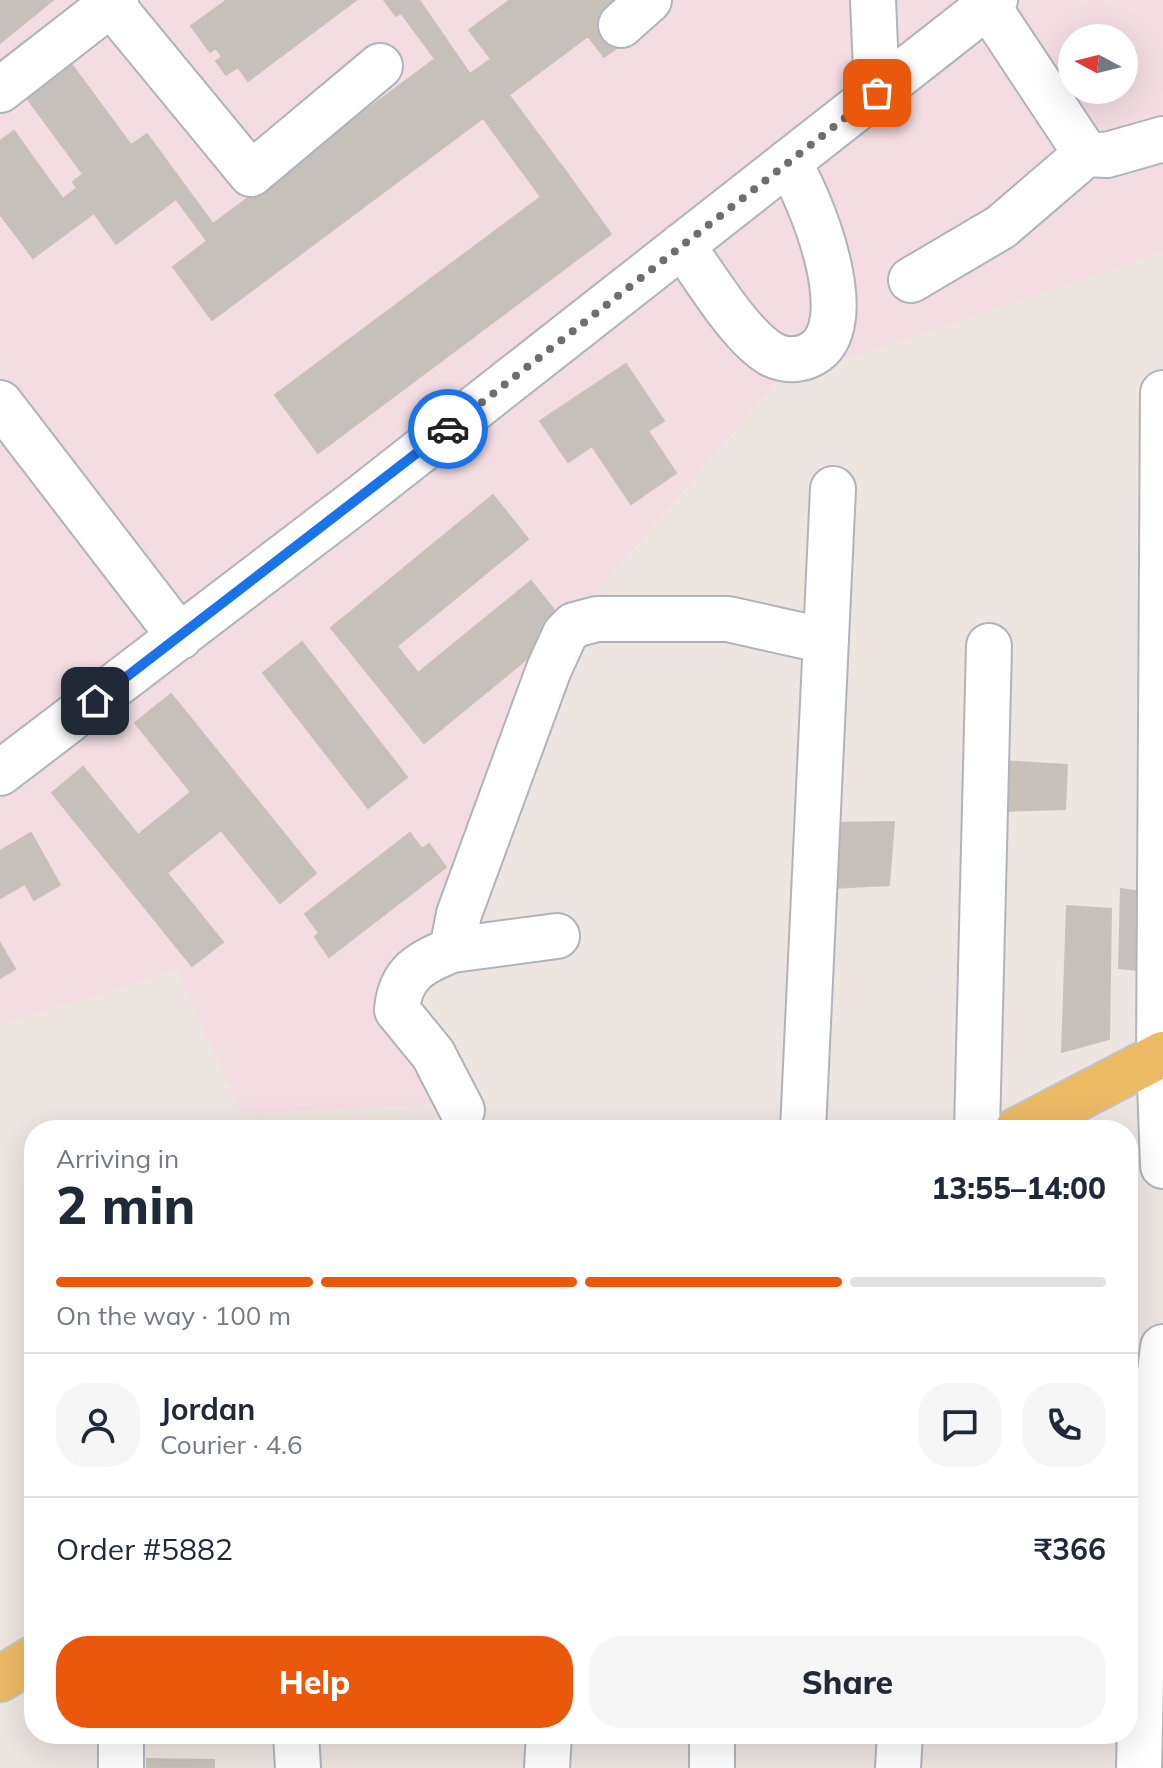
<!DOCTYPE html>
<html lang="en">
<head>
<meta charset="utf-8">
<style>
  body { margin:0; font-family:Mulish,sans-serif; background:#f6f6f7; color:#1f2937; height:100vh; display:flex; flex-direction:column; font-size:30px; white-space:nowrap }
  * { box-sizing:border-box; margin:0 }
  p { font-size:26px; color:#747a83 }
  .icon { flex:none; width:44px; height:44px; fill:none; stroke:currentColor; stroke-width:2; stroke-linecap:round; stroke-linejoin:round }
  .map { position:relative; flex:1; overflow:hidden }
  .details { position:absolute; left:24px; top:1120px; width:1114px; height:624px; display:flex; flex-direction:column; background:#fff; border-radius:32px; box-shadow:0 8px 32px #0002 }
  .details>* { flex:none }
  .needle { width:52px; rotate:277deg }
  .controls { position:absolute; left:1058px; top:24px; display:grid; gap:16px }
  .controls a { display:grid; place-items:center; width:80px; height:80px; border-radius:50%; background:#fff; box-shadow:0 8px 32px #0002; font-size:40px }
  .pin { position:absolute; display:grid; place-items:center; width:68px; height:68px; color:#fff; margin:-34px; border-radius:16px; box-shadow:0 4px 12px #0006 }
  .courier { position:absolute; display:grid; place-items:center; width:80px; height:80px; margin:-40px; border:6px solid #1a73e8; border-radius:50%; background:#fff; color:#222; box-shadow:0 2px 10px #0007 }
  .headline em { font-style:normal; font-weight:800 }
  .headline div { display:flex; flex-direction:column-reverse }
  .headline { display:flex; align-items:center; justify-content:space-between; height:136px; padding:0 32px }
  h1 { font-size:52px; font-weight:800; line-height:60px }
  .bar { display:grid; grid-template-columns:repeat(4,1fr); gap:12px 8px; align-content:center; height:96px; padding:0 32px }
  .bar i { height:10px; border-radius:6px; background:#e0e1e3 }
  .bar .on { background:#ea580c }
  .bar p { grid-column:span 4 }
  .line { display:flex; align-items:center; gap:20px; padding:0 32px; border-top:2px solid #e0e1e3 }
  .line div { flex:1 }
  .round { display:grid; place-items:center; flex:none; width:84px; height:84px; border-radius:32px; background:#f6f6f7 }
  .button { display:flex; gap:16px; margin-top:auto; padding:16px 32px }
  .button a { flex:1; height:92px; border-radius:32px; background:#ea580c; color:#fff; font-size:32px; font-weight:800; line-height:92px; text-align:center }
  .button a+a { background:#f6f6f7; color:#1f2937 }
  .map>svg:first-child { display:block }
</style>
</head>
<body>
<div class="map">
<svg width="1163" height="1768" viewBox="0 0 1163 1768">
  <rect width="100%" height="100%" fill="#ede5df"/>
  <path fill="#f3dde2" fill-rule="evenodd" d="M0,0H1163V252L776,382L573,620L447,940L383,980L451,1103L242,1114L177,970L0,1025ZM1072,38H1124V90H1072Z"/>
  <path fill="#c6c0bb" stroke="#c9c1b9" stroke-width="2" d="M0,0H53L0,43Z
    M227,0H356L248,81L238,67L226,75L216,61L222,57L216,48L210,52L191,26Z
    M384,0H419L470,74L491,59L469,30L510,0H635L621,45L604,57L588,36L509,95L569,176L541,197L483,118L212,320L173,267L207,241L176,199L116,244L94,213L33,258L0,214V141L14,131L63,199L77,188L73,182L83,174L21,90L66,57L131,145L147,134L213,224L435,59L401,13L396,16Z
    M569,176L611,234L318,453L275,395Z
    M626,364L664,421L648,431L676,473L631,504L592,446L568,462L540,421Z
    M493,495L528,539L397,646L418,673L531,581L567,626L424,743L331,628Z
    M302,642L407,777L368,808L263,673Z
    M171,694L316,873L280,903L221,830L167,873L223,942L192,966L52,793L83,767L138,835L191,792L135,723Z
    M999,761L1067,765L1065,809L999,811Z
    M894,822L889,885L833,888L834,823Z
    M31,833L60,885L34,900L25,884L0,898V851Z
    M410,833L422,849L429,844L446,867L329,957L315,937L319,933L305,914Z
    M1121,889L1151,893L1148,971L1119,968Z
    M1067,906L1111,909L1109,1039L1062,1052Z
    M0,943L15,969L0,978Z
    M147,1759L214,1760V1768H147Z"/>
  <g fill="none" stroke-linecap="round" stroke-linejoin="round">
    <g stroke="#afb4bc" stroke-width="48">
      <path id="minor" d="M873,0L877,93
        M111,4L251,174L380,66
        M988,6L1086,154L1107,155L1163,139
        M621,25L649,0
        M0,90L116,0
        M682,245C705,276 739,335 771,354C784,361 799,361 812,354C863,326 811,198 788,162
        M911,280L1001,227L1086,154
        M1163,393L1159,1056L1163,1166
        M0,403L180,637
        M0,773L359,499L995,0
        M452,950L557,936
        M462,1110L433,1054L397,1010C400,973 421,962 452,950L459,914L549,669L565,634L574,625L597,619H728L826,641
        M803,1130L833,489
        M977,1130L989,646
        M121,1734V1768
        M296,1734L298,1768
        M547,1768L549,1734
        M712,1768V1734
        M898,1768L900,1734
        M1139,1768L1145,1497L1163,1347"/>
    </g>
    <g stroke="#c4c4c4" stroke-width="48">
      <path id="major" d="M1017,1130L1163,1054
        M0,1679L34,1658"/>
    </g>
    <use href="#minor" stroke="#fff" stroke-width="44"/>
    <use href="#major" stroke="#ecb965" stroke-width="44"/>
  </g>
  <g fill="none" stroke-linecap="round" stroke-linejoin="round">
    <path stroke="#706d6b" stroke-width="8" stroke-dasharray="0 14.4" d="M448,429L877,93"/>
    <path stroke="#1a73e8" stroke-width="10" d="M95,701L448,429"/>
  </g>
</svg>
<div class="controls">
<a><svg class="needle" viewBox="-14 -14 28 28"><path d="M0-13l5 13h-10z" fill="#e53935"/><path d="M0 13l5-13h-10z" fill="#747a83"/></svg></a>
</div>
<div class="pin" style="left:877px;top:93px;background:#ea580c"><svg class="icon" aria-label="bag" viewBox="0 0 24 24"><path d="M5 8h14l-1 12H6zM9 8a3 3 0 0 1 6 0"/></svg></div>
<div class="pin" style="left:95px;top:701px;background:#1f2937"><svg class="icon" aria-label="home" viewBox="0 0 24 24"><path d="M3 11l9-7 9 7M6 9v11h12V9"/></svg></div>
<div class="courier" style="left:448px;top:429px"><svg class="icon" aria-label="car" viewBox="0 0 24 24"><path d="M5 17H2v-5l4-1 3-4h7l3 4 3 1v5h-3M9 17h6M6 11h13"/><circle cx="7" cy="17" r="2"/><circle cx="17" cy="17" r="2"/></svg></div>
<section class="details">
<div class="headline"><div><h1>2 min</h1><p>Arriving in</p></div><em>13:55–14:00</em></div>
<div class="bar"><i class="on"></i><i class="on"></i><i class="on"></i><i></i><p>On the way · 100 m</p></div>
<div class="line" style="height:144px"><a class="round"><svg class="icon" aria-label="person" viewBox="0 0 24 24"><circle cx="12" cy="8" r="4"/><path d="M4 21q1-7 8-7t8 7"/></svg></a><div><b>Jordan</b><p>Courier · 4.6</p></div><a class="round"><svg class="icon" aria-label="chat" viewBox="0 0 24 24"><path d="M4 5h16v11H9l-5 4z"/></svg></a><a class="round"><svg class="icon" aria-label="phone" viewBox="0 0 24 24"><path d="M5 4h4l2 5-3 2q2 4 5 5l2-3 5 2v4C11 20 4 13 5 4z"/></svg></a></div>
<div class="line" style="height:104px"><div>Order #5882</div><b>₹366</b></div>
<div class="button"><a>Help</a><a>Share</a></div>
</section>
</div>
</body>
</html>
